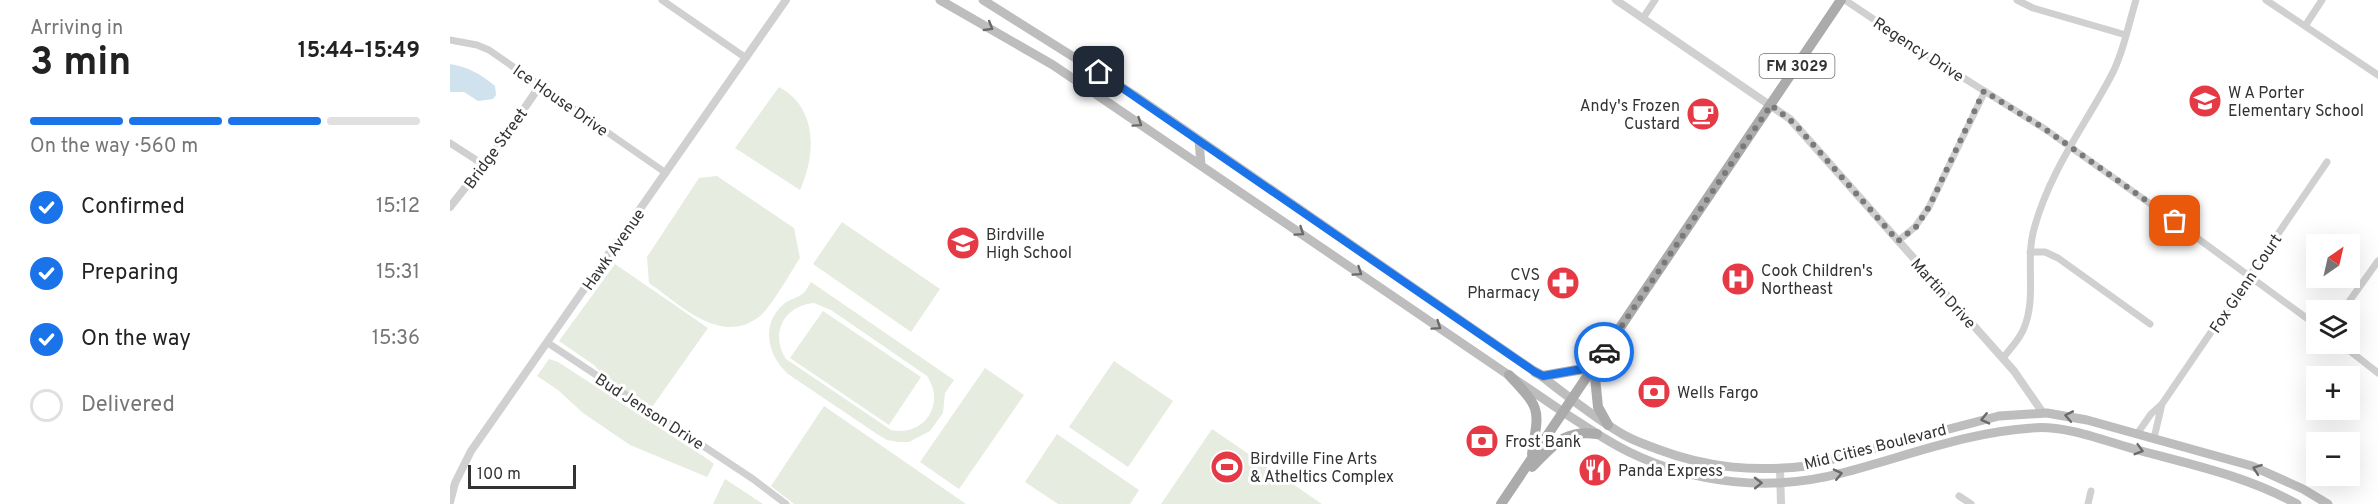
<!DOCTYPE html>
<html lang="en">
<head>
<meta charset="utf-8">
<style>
  body { margin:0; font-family:Overpass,sans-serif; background:#f6f6f6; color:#222; height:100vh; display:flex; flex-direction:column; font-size:22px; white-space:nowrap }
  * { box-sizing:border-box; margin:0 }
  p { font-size:20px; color:#767676 }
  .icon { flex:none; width:33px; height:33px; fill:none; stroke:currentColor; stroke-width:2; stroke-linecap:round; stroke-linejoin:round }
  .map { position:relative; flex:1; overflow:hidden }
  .details { display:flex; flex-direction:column; background:#fff; width:450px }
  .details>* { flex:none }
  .needle { width:39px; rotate:34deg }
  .fabs { position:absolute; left:1856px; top:234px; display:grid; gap:12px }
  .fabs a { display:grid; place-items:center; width:54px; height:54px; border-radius:0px; background:#fff; box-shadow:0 6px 24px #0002; font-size:30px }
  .scale { position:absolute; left:18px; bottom:15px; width:108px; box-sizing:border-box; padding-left:6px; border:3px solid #333; border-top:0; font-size:16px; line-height:21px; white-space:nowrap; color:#333; -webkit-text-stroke:4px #fff; paint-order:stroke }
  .pin { position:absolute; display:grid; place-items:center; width:51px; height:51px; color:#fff; margin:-26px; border-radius:12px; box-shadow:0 3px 9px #0006 }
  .courier { position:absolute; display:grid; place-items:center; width:60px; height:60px; margin:-30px; border:4px solid #1a73e8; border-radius:50%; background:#fff; color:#222; box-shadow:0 2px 8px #0007 }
  .summary em { font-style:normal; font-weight:700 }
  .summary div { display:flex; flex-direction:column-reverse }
  .summary { display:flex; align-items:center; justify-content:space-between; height:102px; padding:0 30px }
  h1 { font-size:39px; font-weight:700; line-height:45px }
  .bar { display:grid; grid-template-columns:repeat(4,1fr); gap:9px 6px; align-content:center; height:72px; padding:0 30px }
  .bar i { height:8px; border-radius:4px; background:#e0e0e0 }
  .bar .on { background:#1a73e8 }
  .bar p { grid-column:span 4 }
  ol { padding:0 30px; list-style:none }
  li { display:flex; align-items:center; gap:18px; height:66px }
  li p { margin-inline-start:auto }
  li .icon { padding:6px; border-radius:50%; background:#1a73e8; color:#fff; stroke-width:4 }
  li:last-child { color:#767676 }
  li i { width:33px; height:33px; border:3px solid #e0e0e0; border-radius:50% }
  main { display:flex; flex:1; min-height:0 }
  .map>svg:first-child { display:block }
</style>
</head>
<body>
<main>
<section class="details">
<div class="summary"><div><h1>3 min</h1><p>Arriving in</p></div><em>15:44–15:49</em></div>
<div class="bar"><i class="on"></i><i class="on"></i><i class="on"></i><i></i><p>On the way · 560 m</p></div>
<ol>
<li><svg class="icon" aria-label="check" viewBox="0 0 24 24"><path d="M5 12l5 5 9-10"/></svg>Confirmed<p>15:12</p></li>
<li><svg class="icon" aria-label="check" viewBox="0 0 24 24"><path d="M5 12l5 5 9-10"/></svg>Preparing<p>15:31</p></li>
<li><svg class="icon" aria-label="check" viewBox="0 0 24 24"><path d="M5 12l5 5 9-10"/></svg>On the way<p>15:36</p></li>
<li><i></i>Delivered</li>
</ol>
</section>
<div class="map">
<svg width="1928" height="504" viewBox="0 0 1928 504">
  <rect width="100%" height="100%" fill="#fff"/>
  <path fill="#e6ecdf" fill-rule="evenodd" d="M329,87C368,108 366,155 350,190L285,148Z
    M267,176L344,228L350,258C340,273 322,306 310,316C271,347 231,305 199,283L197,257L249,178Z
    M392,222L490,289L461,332L363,264Z
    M165,264L258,328L202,407L157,379L144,365L109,341Z
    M361,282L504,380L495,393L493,413L480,431L459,442H448L437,440L427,434L338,374C317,355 310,323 335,303C340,299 348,298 352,294C356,292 358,286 361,282ZM364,303L381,310L477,376C496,404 474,437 441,430L336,359C319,333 335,305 364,303Z
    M373,311L471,377L439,425L340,358Z
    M99,359L108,362L259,460L264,464L257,477L180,445L133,413L108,390L87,376Z
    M664,361L723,401L678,467L619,427Z
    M535,368L574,395L509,489L470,462Z
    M374,406L516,504H344L321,486Z
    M762,429L872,504H711Z
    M607,434L689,490L680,504H608L575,482Z
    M275,479L313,504H263Z"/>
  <path fill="#cfe2ee" d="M0,64C18,67 31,74 45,86L46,95L43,99L28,101L14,92H0Z"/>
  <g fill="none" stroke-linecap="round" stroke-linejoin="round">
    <path stroke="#d0d0d0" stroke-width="7" d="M212,0L296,58
      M1395,0L1477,55L1595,129L1709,210L1866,325
      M1567,0L1583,8L1676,35
      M1816,0L1928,75
      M1193,18L1205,0
      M1855,26L1872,0
      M0,40L27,45L39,50L216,173
      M0,143L34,165
      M1448,241L1465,227L1479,207L1535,91
      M1580,252H1595L1608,258L1700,324
      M1893,310L1928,261
      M98,343L303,479L336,504
      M1891,344L1928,373
      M1553,358C1560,349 1570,339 1574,328C1587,297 1575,261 1584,229C1599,173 1633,128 1660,78C1673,54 1678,26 1686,0
      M1687,434L1701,414L1712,404L1877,162
      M1704,438L1712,404
      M1509,496L1521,504
      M1638,504L1641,491"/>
    <path stroke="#d0d0d0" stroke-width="8" d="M1166,0L1340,119L1564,371L1593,413
      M0,207L49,145L89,87
      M1330,469L1331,504
      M0,502L5,483L21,451L336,0"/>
    <path stroke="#bdbdbd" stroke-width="9" d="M490,0L603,65L1113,412C1135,426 1156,441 1179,452C1245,484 1321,492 1392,473C1454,457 1517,432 1582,428C1615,425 1652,440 1684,449C1739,464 1797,476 1847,504
      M533,0L684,95L1090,375C1116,395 1141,415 1169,432C1181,440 1194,444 1207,449C1257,468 1304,472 1357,466L1549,416L1597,413L1637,420L1802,466L1853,489L1878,504
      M749,140L751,165"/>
    <path stroke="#ababab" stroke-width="10" d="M1085,372L1093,376L1144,367L1148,407L1158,425
      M1059,375C1092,410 1089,408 1082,454
      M1082,467C1104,445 1114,429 1147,434
      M1051,504L1391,0"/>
  </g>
  <defs><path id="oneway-chevron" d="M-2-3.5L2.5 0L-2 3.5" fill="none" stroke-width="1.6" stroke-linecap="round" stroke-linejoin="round" transform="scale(1.5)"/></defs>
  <g stroke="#6a6a6a">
    <use href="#oneway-chevron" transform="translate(539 27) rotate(31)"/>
    <use href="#oneway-chevron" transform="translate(688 123) rotate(34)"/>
    <use href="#oneway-chevron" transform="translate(850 232) rotate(34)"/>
    <use href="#oneway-chevron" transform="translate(908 272) rotate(34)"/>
    <use href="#oneway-chevron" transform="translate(987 326) rotate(34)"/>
    <use href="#oneway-chevron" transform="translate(1619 416) rotate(-169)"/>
    <use href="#oneway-chevron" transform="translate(1535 419) rotate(167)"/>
    <use href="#oneway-chevron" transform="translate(1689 450) rotate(16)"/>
    <use href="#oneway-chevron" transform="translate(1807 469) rotate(-160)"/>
    <use href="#oneway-chevron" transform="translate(1388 474) rotate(-13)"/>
    <use href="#oneway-chevron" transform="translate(1308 483) rotate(-1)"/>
  </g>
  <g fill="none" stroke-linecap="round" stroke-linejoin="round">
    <path stroke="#7a7a7a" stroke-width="6" stroke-dasharray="0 10.8" d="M1154,352L1321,105L1345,124L1448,241L1466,227L1479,207L1534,91L1595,129L1725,221"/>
    <path stroke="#1a73e8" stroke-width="8" d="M649,72L1085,372L1093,376L1144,367L1154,352"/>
  </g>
  <defs>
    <g id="school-disc" transform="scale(1.725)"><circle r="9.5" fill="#e63946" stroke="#fff"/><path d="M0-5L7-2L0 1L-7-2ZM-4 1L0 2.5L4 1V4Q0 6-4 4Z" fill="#fff"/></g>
    <g id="cafe-disc" transform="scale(1.725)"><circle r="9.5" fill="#e63946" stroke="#fff"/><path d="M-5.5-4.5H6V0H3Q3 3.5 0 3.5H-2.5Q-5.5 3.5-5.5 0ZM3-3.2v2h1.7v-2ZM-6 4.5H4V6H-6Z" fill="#fff"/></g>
    <g id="hospital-disc" transform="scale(1.725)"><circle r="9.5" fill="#e63946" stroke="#fff"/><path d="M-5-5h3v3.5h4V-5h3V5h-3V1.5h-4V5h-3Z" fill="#fff"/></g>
    <g id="pharmacy-disc" transform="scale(1.725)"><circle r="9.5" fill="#e63946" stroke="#fff"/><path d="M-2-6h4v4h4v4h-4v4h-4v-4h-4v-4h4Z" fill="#fff"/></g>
    <g id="bank-disc" transform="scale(1.725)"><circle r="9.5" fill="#e63946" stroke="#fff"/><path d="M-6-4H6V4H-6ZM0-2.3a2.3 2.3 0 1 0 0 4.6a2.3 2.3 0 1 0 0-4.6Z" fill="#fff"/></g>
    <g id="stadium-disc" transform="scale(1.725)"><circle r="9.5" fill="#e63946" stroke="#fff"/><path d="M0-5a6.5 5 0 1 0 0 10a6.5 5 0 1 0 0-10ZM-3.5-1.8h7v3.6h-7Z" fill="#fff"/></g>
    <g id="restaurant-disc" transform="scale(1.725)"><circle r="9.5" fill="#e63946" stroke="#fff"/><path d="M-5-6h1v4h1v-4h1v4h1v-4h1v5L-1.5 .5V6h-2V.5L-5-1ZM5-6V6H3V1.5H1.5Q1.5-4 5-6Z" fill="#fff"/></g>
  </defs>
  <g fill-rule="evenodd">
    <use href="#school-disc" x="1755" y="101"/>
    <use href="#cafe-disc" x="1253" y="114"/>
    <use href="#school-disc" x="513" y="243"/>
    <use href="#hospital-disc" x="1288" y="279"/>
    <use href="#pharmacy-disc" x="1113" y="283"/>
    <use href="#bank-disc" x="1204" y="392"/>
    <use href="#bank-disc" x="1032" y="441"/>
    <use href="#stadium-disc" x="777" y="467"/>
    <use href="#restaurant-disc" x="1145" y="470"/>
  </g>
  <g text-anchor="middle" stroke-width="6" stroke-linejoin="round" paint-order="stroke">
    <rect fill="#fff" stroke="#707070" stroke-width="1.5" x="1309.5" y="54" width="75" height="24" rx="4.5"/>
    <g font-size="15" font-weight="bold" fill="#333">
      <text x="1347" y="71">FM 3029</text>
    </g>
    <g font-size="16" fill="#333" stroke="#fff">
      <text transform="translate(1469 49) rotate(33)" y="6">Regency Drive</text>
      <text transform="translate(111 100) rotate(35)" y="6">Ice House Drive</text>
      <text transform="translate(45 148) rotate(-54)" y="6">Bridge Street</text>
      <text transform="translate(163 249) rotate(-55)" y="6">Hawk Avenue</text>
      <text transform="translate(1795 283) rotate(-56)" y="6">Fox Glenn Court</text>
      <text transform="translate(1494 293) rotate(48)" y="6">Martin Drive</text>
      <text transform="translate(200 411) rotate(33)" y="6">Bud Jenson Drive</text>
      <text transform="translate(1425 446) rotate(-14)" y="6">Mid Cities Boulevard</text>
    </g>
    <g font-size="16" fill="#333" stroke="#fff" text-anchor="start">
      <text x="1778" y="98">W A Porter<tspan x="1778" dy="18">Elementary School</tspan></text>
      <text x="1230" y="111" text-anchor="end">Andy's Frozen<tspan x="1230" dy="18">Custard</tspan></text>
      <text x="536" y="240">Birdville<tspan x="536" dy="18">High School</tspan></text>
      <text x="1311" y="276">Cook Children's<tspan x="1311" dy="18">Northeast</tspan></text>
      <text x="1090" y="280" text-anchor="end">CVS<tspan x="1090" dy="18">Pharmacy</tspan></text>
      <text x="1227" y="398">Wells Fargo</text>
      <text x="1055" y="447">Frost Bank</text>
      <text x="800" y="464">Birdville Fine Arts<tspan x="800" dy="18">&amp; Atheltics Complex</tspan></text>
      <text x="1168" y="476">Panda Express</text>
    </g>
  </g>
</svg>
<div class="fabs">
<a><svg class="needle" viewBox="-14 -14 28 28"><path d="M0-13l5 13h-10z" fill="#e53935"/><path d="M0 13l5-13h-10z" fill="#767676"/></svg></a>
<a><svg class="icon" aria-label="layers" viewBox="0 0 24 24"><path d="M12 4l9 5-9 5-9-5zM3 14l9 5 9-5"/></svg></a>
<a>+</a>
<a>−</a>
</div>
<div class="scale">100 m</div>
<div class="pin" style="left:1725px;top:221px;background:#ea580c"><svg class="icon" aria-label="bag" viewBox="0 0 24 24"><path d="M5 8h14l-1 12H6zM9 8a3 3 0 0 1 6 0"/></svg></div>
<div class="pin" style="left:649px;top:72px;background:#1f2937"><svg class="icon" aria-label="home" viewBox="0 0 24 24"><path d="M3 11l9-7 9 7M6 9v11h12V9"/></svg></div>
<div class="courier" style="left:1154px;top:352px"><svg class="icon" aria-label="car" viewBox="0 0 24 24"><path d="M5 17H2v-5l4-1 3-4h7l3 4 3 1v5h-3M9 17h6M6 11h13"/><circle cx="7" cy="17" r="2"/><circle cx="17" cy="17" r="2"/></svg></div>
</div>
</main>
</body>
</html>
